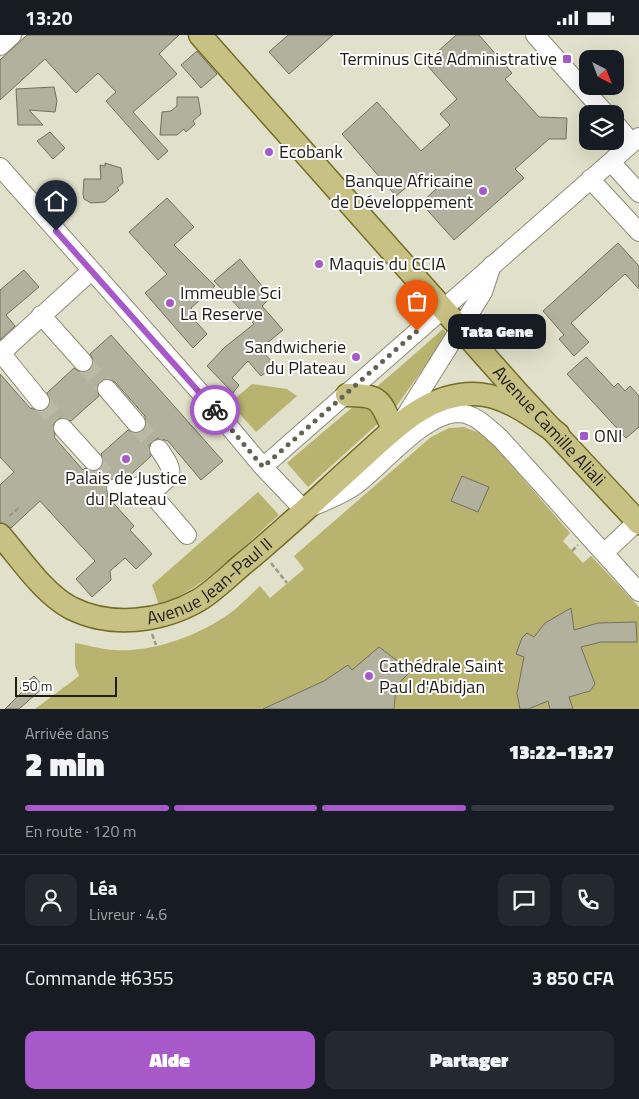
<!DOCTYPE html>
<html lang="fr">
<head>
<meta charset="utf-8">
<style>
  body { margin:0; font-family:"Titillium Web",sans-serif; background:#242831; color:#f1f3f6; height:100vh; display:flex; flex-direction:column; font-size:19px; white-space:nowrap }
  * { box-sizing:border-box; margin:0 }
  p { font-size:16px; color:#9ea1a6 }
  .icon { flex:none; width:28px; height:28px; fill:none; stroke:currentColor; stroke-width:2; stroke-linecap:round; stroke-linejoin:round }
  .map { position:relative; height:674px; overflow:hidden }
  .details { display:flex; flex-direction:column; background:#171b24; flex:1 }
  .details>* { flex:none }
  .needle { width:32px; rotate:138deg }
  .buttons { position:absolute; left:579px; top:15px; display:grid; gap:10px }
  .buttons a { display:grid; place-items:center; width:45px; height:45px; border-radius:10px; background:#171b24; box-shadow:0 5px 20px #0002; font-size:25px }
  .scale { position:absolute; left:15px; bottom:12px; width:102px; box-sizing:border-box; padding-left:5px; border:2px solid #1f1e16; border-top:0; font-size:14px; line-height:18px; white-space:nowrap; color:#1f1e16; -webkit-text-stroke:4px #fff; paint-order:stroke }
  .pin { position:absolute; display:grid; place-items:center; width:42px; height:42px; color:#fff; margin:-51px -21px; border-radius:50% 50% 50% 0; rotate:-45deg; box-shadow:0 0 5px #0007 }
  .pin .icon { rotate:45deg }
  .courier { position:absolute; display:grid; place-items:center; width:50px; height:50px; margin:-25px; border:4px solid #a758c9; border-radius:50%; background:#fff; color:#222; box-shadow:0 1px 6px #0007 }
  .bubble { position:absolute; height:35px; border-radius:10px; background:#171b24; box-shadow:0 5px 20px #0002; font-size:16px; font-weight:800; line-height:35px; text-align:center }
  .head em { font-style:normal; font-weight:800 }
  .head div { display:flex; flex-direction:column-reverse }
  .head { display:flex; align-items:center; justify-content:space-between; height:85px; padding:0 25px }
  h1 { font-size:32px; font-weight:800; line-height:38px }
  .bar { display:grid; grid-template-columns:repeat(4,1fr); gap:8px 5px; align-content:center; height:60px; padding:0 25px }
  .bar i { height:6px; border-radius:4px; background:#363941 }
  .bar .on { background:#a758c9 }
  .bar p { grid-column:span 4 }
  .line { display:flex; align-items:center; gap:12px; padding:0 25px; border-top:1px solid #363941 }
  .line div { flex:1 }
  .round { display:grid; place-items:center; flex:none; width:52px; height:52px; border-radius:10px; background:#242831 }
  .primary-button { display:flex; gap:10px; margin-top:auto; padding:10px 25px }
  .primary-button a { flex:1; height:58px; border-radius:10px; background:#a758c9; color:#fff; font-size:20px; font-weight:800; line-height:58px; text-align:center }
  .primary-button a+a { background:#242831; color:#f1f3f6 }
  .status { display:flex; justify-content:space-between; align-items:center; height:35px; padding:0 25px; background:#171b24; direction:ltr }
  .status svg { height:14px; fill:currentColor }
  .map>svg:first-child { display:block }
</style>
</head>
<body>
<div class="status"><b>13:20</b><svg viewBox="0 0 49 12"><path d="M0 12V9h3v3zM5 12V6h3v6zM10 12V3h3v9zM15 12V0h3v12zM26 1h20v11H26zM47 4h2v5h-2z"/></svg></div>
<div class="map">
<svg width="639" height="674" viewBox="0 0 639 674">
  <rect width="100%" height="100%" fill="#e1e0ca"/>
  <path fill="#b8b36f" d="M443,294L446,298V302L395,373L308,452L287,428C339,383 392,340 443,294Z
    M252,349L287,354L297,361L256,397L230,368Z
    M464,392L477,397L492,408L570,498L563,506L583,528L591,521L639,572V674H35L79,641L75,631V608C87,610 100,614 113,615C152,618 197,601 229,579C240,571 250,560 260,551L270,563L304,534L294,521L431,402L449,393Z
    M258,457L279,480C242,512 206,553 159,570L152,550Z"/>
  <path fill="#b2b19d" stroke="#71705d" fill-rule="evenodd" d="M27,0H179L159,19L177,39L133,77L168,116L158,125L106,66L116,57L98,38L76,58L45,24L0,65V25Z
    M288,0H333L289,39L269,17Z
    M456,0H479L512,38L505,44L539,82L567,83L566,104H549L515,134L524,143L454,205L421,168L436,154L422,139L396,161L342,99L377,67L421,116L450,90L440,79L457,64L425,28Z
    M197,16L217,39L201,53L181,30Z
    M54,52L57,66L55,77L29,75L43,90H18L16,54Z
    M177,62H198L201,79L193,86L195,89L186,97L184,94L177,100H160L162,77L171,76L177,71Z
    M50,97L65,113L53,124L37,106Z
    M105,128L121,133L123,148L117,153L119,155L105,167L91,168L84,164L83,159L84,144H101L100,130L105,131Z
    M167,163L194,192L174,210L215,251L191,273L195,278L191,281L207,299L193,313L145,258L167,239L129,197Z
    M618,208L639,231V254L625,239L571,288L589,307L574,321L559,304L564,300L543,276Z
    M240,224L271,262L262,271L283,295L260,314L275,330L261,341L248,326L232,343L239,350L233,358L207,331L225,312L254,289L214,246Z
    M24,235L39,252L6,280L15,291L0,305V255Z
    M111,300L223,426L201,445L168,406L158,403L149,410L151,421L124,446L117,443L108,446L106,452L108,460L107,461L134,491L130,495L152,519L136,534L125,523L110,536L111,545L92,562L76,544L95,526L40,466L11,493L0,487V450L14,437L0,422V339L30,373L42,376L50,369L47,358L74,333L80,337L90,335L93,325L90,319ZM105,344L115,347L145,381L146,391L138,398L128,395L101,419L103,429L100,434L95,436L85,433L83,435L54,402L55,400L53,390L60,383L71,386L99,361L97,351Z
    M586,322L614,352L618,348L625,356L630,351L639,361V392L626,403L567,339Z
    M462,441L489,452L478,477L451,466Z
    M571,573L574,595L598,588L636,587L637,607H601L581,612L595,649L590,656L569,662L573,674H550L548,666L528,674H520L517,658L524,622L516,619L522,603L527,598L534,602L545,588Z
    M379,612L411,636L396,651L394,674H263L324,646L348,630L352,635Z
    M34,641L44,652L19,674H5L23,656L20,653Z"/>
  <g fill="none" stroke-linecap="round" stroke-linejoin="round">
    <path stroke="#bab9a6" stroke-width="18" stroke-dasharray="18 9" stroke-linecap="butt" d="M83,327L107,354
      M40,366L63,393
      M136,388L159,414
      M93,426L116,453"/>
    <g stroke="#8d8c78" stroke-width="20">
      <path id="minor" d="M535,0L606,79
        M0,11L12,0
        M615,88L632,108
        M611,127L639,158
        M0,132L206,364L263,432L304,475C321,468 341,461 356,450C383,430 423,379 458,378C475,378 488,393 500,403L639,557
        M590,144L639,197
        M41,280L83,327
        M107,354L136,388
        M40,366L1,318L91,236
        M402,386L483,257L492,230
        M63,393L93,426
        M263,432L639,102
        M116,453L122,458L139,451L151,458L187,500
        M151,458C173,439 177,440 159,414
        M604,518L637,487"/>
    </g>
    <g stroke="#746d27" stroke-width="25">
      <g id="major">
        <path id="s1" d="M200,0L517,357L639,488"/>
        <path d="M347,360C381,360 380,365 393,394"/>
        <path id="s2" d="M0,500C21,524 43,558 71,573C111,593 161,587 199,565C215,555 229,541 243,529C285,495 324,457 365,420C396,392 428,359 473,359C505,359 533,382 558,399"/>
      </g>
    </g>
    <path stroke="#9c9b8a" stroke-width="2.5" stroke-dasharray="5 2.5" stroke-linecap="butt" d="M9,481L20,472
      M572,516L578,510
      M271,528L287,548
      M152,599L156,610"/>
    <use href="#minor" stroke="#fff" stroke-width="18"/>
    <use href="#major" stroke="#c7c183" stroke-width="22"/>
  </g>
  <g fill="none" stroke-linecap="round" stroke-linejoin="round">
    <path stroke="#636255" stroke-width="5" stroke-dasharray="0 9" d="M215,375L263,432L417,296"/>
    <path stroke="#a758c9" stroke-width="6" d="M56,196L215,375"/>
  </g>
  <g fill="#a758c9" stroke="#fff" stroke-width="2">
    <rect x="562" y="19" width="10" height="10" rx="2.5"/>
    <circle cx="269" cy="117" r="5"/>
    <circle cx="483" cy="156" r="5"/>
    <circle cx="319" cy="229" r="5"/>
    <circle cx="170" cy="268" r="5"/>
    <circle cx="356" cy="322" r="5"/>
    <rect x="579" y="396" width="10" height="10" rx="2.5"/>
    <circle cx="126" cy="424" r="5"/>
    <circle cx="369" cy="641" r="5"/>
  </g>
  <g text-anchor="middle" stroke-width="4" stroke-linejoin="round" paint-order="stroke">
    <g font-size="18" fill="#1f1e16" stroke="#fff" text-anchor="start">
      <text x="557" y="30" text-anchor="end">Terminus Cité Administrative</text>
      <text x="279" y="123">Ecobank</text>
      <text x="473" y="152" text-anchor="end">Banque Africaine<tspan x="473" dy="21">de Développement</tspan></text>
      <text x="329" y="235">Maquis du CCIA</text>
      <text x="180" y="264">Immeuble Sci<tspan x="180" dy="21">La Reserve</tspan></text>
      <text x="346" y="318" text-anchor="end">Sandwicherie<tspan x="346" dy="21">du Plateau</tspan></text>
      <text x="594" y="407">ONI</text>
      <text x="126" y="449" text-anchor="middle">Palais de Justice<tspan x="126" dy="21">du Plateau</tspan></text>
      <text x="379" y="637">Cathédrale Saint<tspan x="379" dy="21">Paul d'Abidjan</tspan></text>
    </g>
    <g font-size="18" fill="#1f1e16" stroke="#fff">
      <text dy="6" stroke="none"><textPath href="#s1" startOffset="524">Avenue Camille Aliali</textPath></text>
      <text dy="6" stroke="none"><textPath href="#s2" startOffset="254">Avenue Jean-Paul II</textPath></text>
    </g>
  </g>
</svg>
<div class="buttons">
<a><svg class="needle" viewBox="-14 -14 28 28"><path d="M0-13l5 13h-10z" fill="#e53935"/><path d="M0 13l5-13h-10z" fill="#9ea1a6"/></svg></a>
<a><svg class="icon" aria-label="layers" viewBox="0 0 24 24"><path d="M12 4l9 5-9 5-9-5zM3 14l9 5 9-5"/></svg></a>
</div>
<div class="scale">50 m</div>
<div class="pin" style="left:417px;top:296px;background:#ea580c"><svg class="icon" aria-label="bag" viewBox="0 0 24 24"><path d="M5 8h14l-1 12H6zM9 8a3 3 0 0 1 6 0"/></svg></div>
<div class="pin" style="left:56px;top:196px;background:#1f2937"><svg class="icon" aria-label="home" viewBox="0 0 24 24"><path d="M3 11l9-7 9 7M6 9v11h12V9"/></svg></div>
<div class="courier" style="left:215px;top:375px"><svg class="icon" aria-label="bike" viewBox="0 0 24 24"><circle cx="6" cy="16" r="4"/><circle cx="18" cy="16" r="4"/><path d="M6 16l4-8h5l3 8M10 8l3 8H6M13 5h3"/></svg></div>
<div class="bubble" style="left:448px;top:279px;width:98px">Tata Gene</div>
</div>
<section class="details">
<div class="head"><div><h1>2 min</h1><p>Arrivée dans</p></div><em>13:22–13:27</em></div>
<div class="bar"><i class="on"></i><i class="on"></i><i class="on"></i><i></i><p>En route · 120 m</p></div>
<div class="line" style="height:90px"><a class="round"><svg class="icon" aria-label="person" viewBox="0 0 24 24"><circle cx="12" cy="8" r="4"/><path d="M4 21q1-7 8-7t8 7"/></svg></a><div><b>Léa</b><p>Livreur · 4.6</p></div><a class="round"><svg class="icon" aria-label="chat" viewBox="0 0 24 24"><path d="M4 5h16v11H9l-5 4z"/></svg></a><a class="round"><svg class="icon" aria-label="phone" viewBox="0 0 24 24"><path d="M5 4h4l2 5-3 2q2 4 5 5l2-3 5 2v4C11 20 4 13 5 4z"/></svg></a></div>
<div class="line" style="height:65px"><div>Commande #6355</div><b>3 850 CFA</b></div>
<div class="primary-button"><a>Aide</a><a>Partager</a></div>
</section>
</body>
</html>
